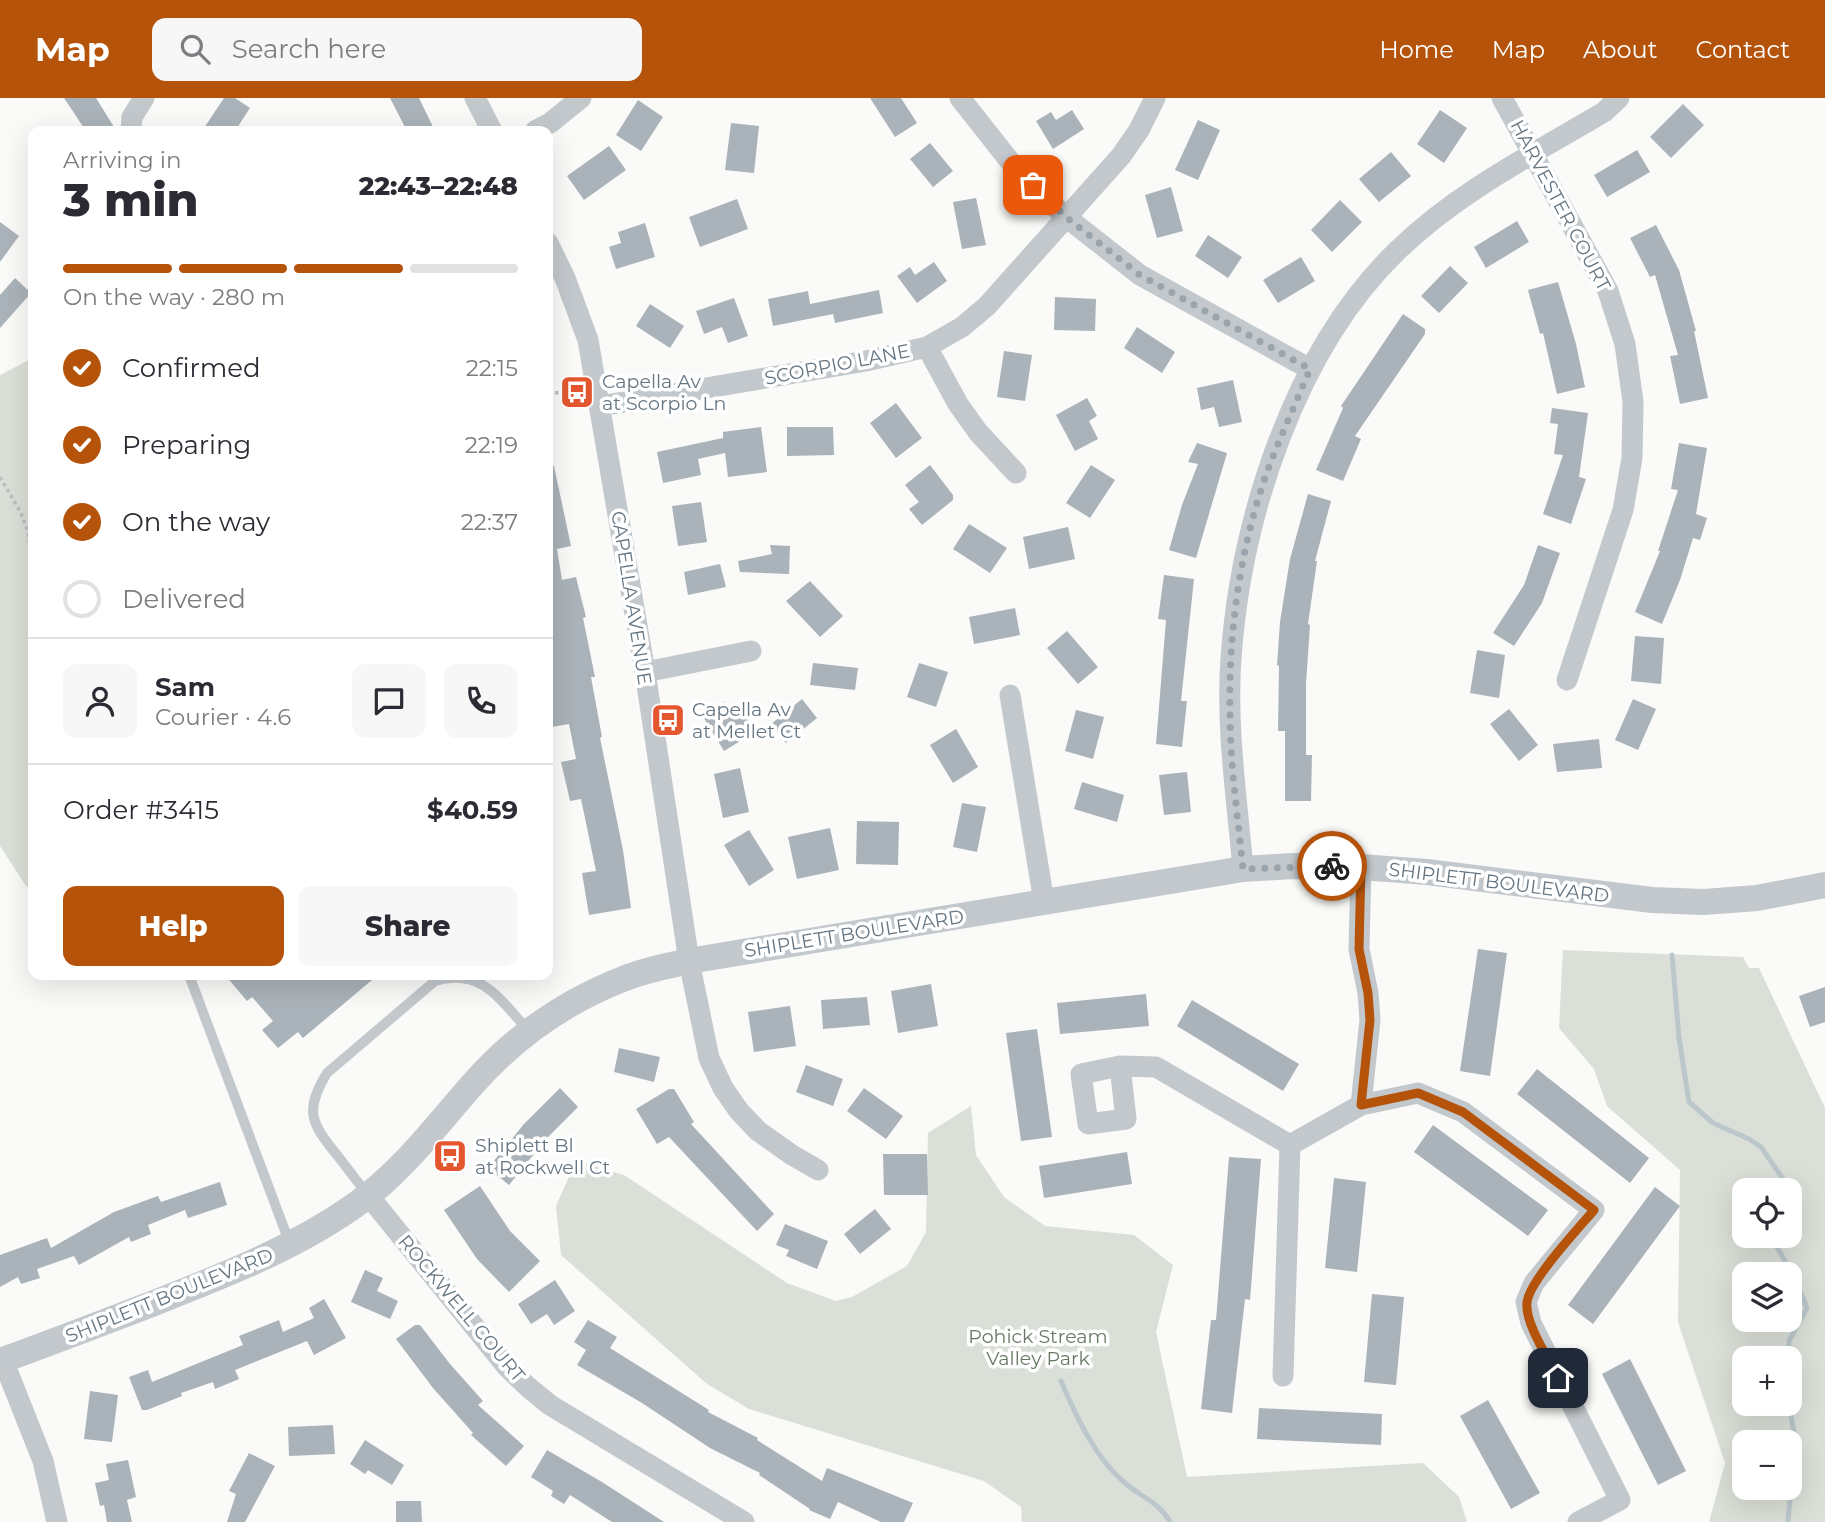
<!DOCTYPE html>
<html lang="en">
<head>
<meta charset="utf-8">
<style>
  body { margin:0; font-family:Montserrat,sans-serif; background:#f7f7f7; color:#2b2b33; height:100vh; display:flex; flex-direction:column; font-size:26px; white-space:nowrap }
  * { box-sizing:border-box; margin:0 }
  p { font-size:23px; color:#7c7c81 }
  .icon { flex:none; width:38px; height:38px; fill:none; stroke:currentColor; stroke-width:2; stroke-linecap:round; stroke-linejoin:round }
  .map { position:relative; flex:1; overflow:hidden }
  .details { position:absolute; left:28px; top:28px; width:525px; height:854px; display:flex; flex-direction:column; background:#fff; border-radius:14px; box-shadow:0 7px 28px #0002 }
  .details>* { flex:none }
  .tools { position:absolute; left:1732px; top:1080px; display:grid; gap:14px }
  .tools a { display:grid; place-items:center; width:70px; height:70px; border-radius:14px; background:#fff; box-shadow:0 7px 28px #0002; font-size:35px }
  .pin { position:absolute; display:grid; place-items:center; width:60px; height:60px; color:#fff; margin:-30px; border-radius:14px; box-shadow:0 4px 10px #0006 }
  .courier { position:absolute; display:grid; place-items:center; width:70px; height:70px; margin:-35px; border:5px solid #b45309; border-radius:50%; background:#fff; color:#222; box-shadow:0 2px 9px #0007 }
  .overview em { font-style:normal; font-weight:800 }
  .overview div { display:flex; flex-direction:column-reverse }
  .overview { display:flex; align-items:center; justify-content:space-between; height:119px; padding:0 35px }
  h1 { font-size:46px; font-weight:800; line-height:52px }
  .bar { display:grid; grid-template-columns:repeat(4,1fr); gap:10px 7px; align-content:center; height:84px; padding:0 35px }
  .bar i { height:9px; border-radius:5px; background:#e1e1e2 }
  .bar .active { background:#b45309 }
  .bar p { grid-column:span 4 }
  .line { display:flex; align-items:center; gap:18px; padding:0 35px; border-top:2px solid #e1e1e2 }
  .line div { flex:1 }
  .round { display:grid; place-items:center; flex:none; width:74px; height:74px; border-radius:14px; background:#f7f7f7 }
  ol { padding:0 35px; list-style:none }
  li { display:flex; align-items:center; gap:21px; height:77px }
  li p { margin-inline-start:auto }
  li .icon { padding:7px; border-radius:50%; background:#b45309; color:#fff; stroke-width:4 }
  li:last-child { color:#7c7c81 }
  li i { width:38px; height:38px; border:4px solid #e1e1e2; border-radius:50% }
  .cta { display:flex; gap:14px; margin-top:auto; padding:14px 35px }
  .cta a { flex:1; height:80px; border-radius:14px; background:#b45309; color:#fff; font-size:28px; font-weight:800; line-height:80px; text-align:center }
  .cta a+a { background:#f7f7f7; color:#2b2b33 }
  header { display:flex; align-items:center; gap:42px; box-sizing:border-box; height:98px; padding:0 35px; background:#b45309; color:#fff }
  header strong { font-size:33px }
  nav { display:flex; gap:38px; margin-inline-start:auto; font-size:24px }
  .search { width:490px; height:63px; background:#f7f7f7; display:flex; align-items:center; gap:18px; box-sizing:border-box; padding:0 24px; border-radius:14px; color:#7c7c81; font-size:26px }
  .map>svg:first-child { display:block }
</style>
</head>
<body>
<header>
<strong>Map</strong>
<div class="search"><svg class="icon" aria-label="search" viewBox="0 0 24 24"><circle cx="10" cy="10" r="6"/><path d="M15 15l6 6"/></svg>Search here</div>
<nav><a>Home</a><a>Map</a><a>About</a><a>Contact</a></nav>
</header>
<div class="map">
<svg width="1825" height="1424" viewBox="0 0 1825 1424">
  <rect width="100%" height="100%" fill="#fafaf8"/>
  <path fill="#dadfd7" fill-rule="evenodd" d="M33,260V792L26,788L0,748V277Z
    M1563,852L1743,859L1749,870H1759L1825,1010V1424H1709L1725,1365L1678,1224L1680,1072L1607,1008L1594,971L1559,930ZM1745,1092H1790V1138H1745ZM1745,1176H1790V1222H1745ZM1745,1260H1790V1306H1745ZM1745,1344H1790V1390H1745Z
    M971,1008L976,1057L1004,1099L1045,1128L1134,1137L1173,1167L1156,1234L1187,1379L1423,1365L1459,1399L1467,1424H1022L1021,1409L984,1383L749,1311L707,1286L561,1157L556,1108L576,1063L624,1077L787,1185L836,1203L852,1199L907,1168L926,1134L928,1035Z"/>
  <g fill="none" stroke-linecap="round" stroke-linejoin="round">
    <path stroke="#bbc7cb" stroke-width="5" d="M1672,857L1679,940L1689,1004L1713,1025L1749,1041L1761,1049L1783,1081L1781,1092
      M1773,1138V1142L1795,1181L1807,1210L1789,1243L1788,1260
      M1061,1283C1076,1318 1095,1360 1125,1385C1141,1399 1159,1404 1170,1424
      M1788,1424L1795,1341L1789,1306"/>
  </g>
  <path fill="#aab3b9" d="M64,0H96L114,29L107,33H86Z
    M224,0H235L250,10L235,33H202Z
    M390,0H419L435,33H407Z
    M870,0H901L917,25L895,39Z
    M638,2L663,19L641,53L616,37Z
    M1683,6L1704,27L1671,60L1650,39Z
    M1072,12L1084,31L1053,51L1036,23L1051,14L1056,22Z
    M1440,12L1467,30L1444,65L1417,46Z
    M1198,22L1220,32L1198,82L1175,72Z
    M731,25L759,28L754,75L725,72Z
    M930,45L953,73L933,89L910,61Z
    M609,48L626,72L584,102L567,78Z
    M1637,52L1650,74L1607,99L1594,77Z
    M1391,54L1411,78L1379,104L1359,81Z
    M1171,89L1183,133L1157,140L1145,97Z
    M976,100L986,147L962,151L953,104Z
    M737,101L748,131L700,149L689,119Z
    M1340,102L1362,124L1332,154L1311,132Z
    M1517,123L1529,144L1486,170L1474,149Z
    M0,124L19,138L0,164Z
    M645,125L655,159L616,171L609,149L621,145L618,134Z
    M1656,127L1679,172L1696,233H1694L1708,300L1680,306L1670,258L1678,257L1655,177L1650,179L1630,140Z
    M1208,137L1242,159L1228,180L1195,158Z
    M1301,159L1315,183L1278,205L1263,182Z
    M934,164L947,183L917,205L897,178L910,169L915,177Z
    M1450,168L1468,185L1439,215L1421,198Z
    M15,180L31,195L0,230V197Z
    M1558,184L1576,246L1585,289L1557,296L1543,235L1540,236L1528,192Z
    M879,192L883,215L835,225L833,216L773,228L768,201L808,193L810,206Z
    M1055,199L1096,201L1095,233L1054,232Z
    M734,200L748,238L728,245L722,229L704,236L696,213Z
    M650,206L684,228L670,250L636,228Z
    M1403,216L1425,231V236L1355,338L1361,341L1343,383L1316,372L1343,310L1341,308Z
    M1137,229L1175,254L1162,275L1124,250Z
    M1004,253L1032,257L1025,303L997,299Z
    M1233,282L1242,324L1219,329L1214,309L1201,312L1197,290Z
    M1087,300L1097,318L1089,323L1098,341L1075,353L1056,317Z
    M896,305L922,340L896,360L870,325Z
    M1552,310L1588,315L1579,379L1586,381L1571,426L1543,416L1563,357L1554,356L1558,326L1550,325Z
    M761,329L767,374L728,379L725,355L698,361L701,377L663,385L657,354L723,340V334Z
    M787,329H833L834,357L787,358Z
    M1197,345L1227,355L1196,460L1169,452L1182,407L1198,366L1188,364Z
    M1679,345L1707,350L1696,416L1707,420L1700,442L1693,440L1680,482L1662,526L1635,514L1660,453H1658L1678,392L1671,391Z
    M930,367L953,397V402L922,427L909,411L919,404L905,387Z
    M1091,367L1115,382L1090,420L1066,405Z
    M548,368H554L571,448L557,451L562,482L576,479L586,519L583,520L595,579H591L602,639L600,640L623,752L631,810L589,817L582,775L596,773L581,701L570,703L561,664L576,661L569,626L552,629L548,608L553,606L548,579Z
    M1308,396L1331,403L1315,463H1317L1308,526L1310,527L1306,586V657H1312L1311,703H1285V633H1278L1279,568L1277,567L1280,524L1290,461Z
    M701,404L707,444L678,448L672,408Z
    M969,426L1007,450L990,475L953,451Z
    M1068,429L1075,461L1029,471L1023,439Z
    M770,447L790,448L789,476L740,474L738,463L772,456Z
    M1538,447L1560,455L1542,505L1514,548L1493,535L1524,487Z
    M720,466L726,489L688,497L684,474Z
    M1164,477L1194,481L1181,603H1187L1182,649L1156,646L1166,522L1158,521Z
    M810,483L843,518L820,539L786,503Z
    M1015,510L1020,537L974,546L969,519Z
    M1067,533L1098,569L1078,586L1047,550Z
    M1635,538L1664,540L1661,586L1631,583Z
    M1477,552L1505,557L1499,600L1470,595Z
    M813,565L858,570L855,592L810,587Z
    M919,565L948,574L936,609L907,599Z
    M802,601L817,620L786,645L771,626Z
    M1633,601L1656,611L1638,652L1615,642Z
    M724,604L733,618L742,613L755,634L724,653L702,617Z
    M1509,611L1538,647L1519,663L1490,626Z
    M1076,612L1104,619L1093,661L1065,653Z
    M956,631L978,669L953,685L930,647Z
    M1599,641L1602,670L1557,674L1553,646Z
    M740,670L749,714L723,720L714,676Z
    M1187,674L1191,714L1164,717L1159,677Z
    M1082,684L1124,697L1117,724L1074,711Z
    M962,705L986,709L977,754L953,749Z
    M857,723L899,724L898,767L856,766Z
    M830,730L839,772L797,781L788,739Z
    M749,732L774,772L749,788L724,747Z
    M1478,851L1507,855L1490,978L1460,973Z
    M225,877H378L303,940L298,934L278,950L262,932L273,923L252,899L247,903Z
    M931,886L938,928L898,935L891,893Z
    M1825,889V924L1810,929L1799,898Z
    M1146,896L1149,928L1060,936L1057,905Z
    M867,899L870,927L823,931L821,902Z
    M1192,902L1299,966L1283,993L1177,928Z
    M790,908L796,948L754,954L748,914Z
    M1037,931L1052,1039L1021,1043L1006,935Z
    M619,950L660,959L654,984L614,974Z
    M806,967L843,981L833,1008L796,994Z
    M1537,971L1649,1060L1630,1085L1517,996Z
    M560,990L578,1009L546,1041L509,1087L488,1070L524,1026Z
    M864,990L903,1018L886,1041L847,1013Z
    M669,991H674L694,1024L691,1026L774,1116L757,1133L669,1039L657,1046L636,1011Z
    M1433,1027L1548,1112L1528,1138L1414,1054Z
    M1127,1054L1132,1086L1044,1100L1039,1068Z
    M883,1056H927L928,1097H884Z
    M1229,1059L1261,1061L1250,1202L1245,1201L1232,1315L1201,1311L1211,1222H1216Z
    M1334,1080L1366,1084L1357,1174L1325,1170Z
    M220,1084L227,1107L188,1120L185,1112L148,1127L151,1136L131,1144L129,1139L79,1167L74,1158L37,1171L40,1180L21,1186L18,1179L0,1189V1157L47,1140L51,1150L114,1114L158,1098L161,1104Z
    M480,1088L510,1133L540,1163L509,1194L477,1161L444,1112Z
    M1655,1089L1680,1108L1593,1226L1568,1207Z
    M875,1111L891,1131L860,1156L844,1136Z
    M785,1126L828,1143L817,1171L786,1158L789,1152L776,1147Z
    M365,1172L383,1180L377,1193L398,1203L390,1221L351,1204Z
    M555,1182L575,1213L554,1227L547,1216L531,1226L518,1206Z
    M1372,1196L1404,1199L1396,1287L1364,1284Z
    M324,1201L346,1240L314,1257L307,1243L235,1272L239,1281L215,1291L213,1284L181,1295L182,1298L147,1312H142L129,1279L148,1272L152,1284L243,1247L239,1238L279,1222L283,1234L314,1220L309,1210Z
    M588,1222L617,1239L610,1250L709,1312L708,1314L758,1340L757,1342L822,1383L827,1370L913,1405L904,1424H881L838,1404L830,1421L809,1412L810,1411L759,1377L760,1375L710,1350L642,1305L577,1267L586,1252L574,1244Z
    M415,1227H420L450,1266L483,1303L478,1307L524,1348L506,1368L471,1337L473,1335L433,1290L396,1241Z
    M1630,1261L1686,1373L1658,1387L1602,1276Z
    M90,1293L118,1297L112,1344L84,1341Z
    M1488,1302L1540,1395L1511,1411L1460,1318Z
    M1259,1310L1382,1316L1381,1347L1257,1341Z
    M333,1327L335,1356L289,1358L288,1329Z
    M365,1342L404,1367L392,1387L368,1372L365,1376L350,1366Z
    M547,1352L602,1384L664,1424H612L570,1397L564,1406L551,1398L553,1393L531,1379Z
    M249,1355L275,1368L245,1424H227L236,1396L229,1393Z
    M128,1362L136,1399L127,1402L132,1424H107L104,1407L100,1408L95,1385L109,1382L106,1366Z
    M396,1403H421L422,1424H396Z"/>
  <g fill="none" stroke-linecap="round" stroke-linejoin="round">
    <path stroke="#bbbfc2" stroke-width="3.5" stroke-dasharray="3.5 3.5" stroke-linecap="butt" d="M548,295L577,294
      M0,379L21,415L28,434L33,475"/>
    <path stroke="#c3c8cc" stroke-width="10" d="M189,877L290,1146
      M367,1096C357,1083 347,1070 337,1057C311,1025 304,1013 327,975L435,883C482,869 500,902 529,933"/>
    <path stroke="#c3c8cc" stroke-width="21" d="M475,0L492,33
      M960,0L1016,71L1066,119L1140,177L1310,271
      M1502,0L1608,193L1625,246L1633,304L1632,360L1623,412L1567,582
      M131,33L132,19L144,0
      M535,33L550,25L581,0
      M548,145L565,180L588,242L645,574L689,863L709,960L723,990L739,1013L758,1033L792,1057L818,1072
      M927,249L958,306L978,334L1016,375
      M600,308L866,263L927,249L962,229L987,208L1121,58L1139,32L1155,0
      M645,574L751,553
      M1010,597L1044,804
      M1361,769L1359,851L1368,895L1370,922L1361,1007
      M1243,771C1237,701 1226,630 1231,560C1241,420 1295,251 1398,152C1458,94 1533,56 1604,14L1619,0
      M1120,968L1126,1021L1088,1026L1081,976L1120,968L1156,969L1290,1047
      M368,1097L507,1269L528,1289L550,1307L744,1424
      M3,1262L43,1363L57,1424
      M1283,1278L1290,1047L1361,1007L1418,995L1463,1014L1594,1112L1534,1185L1526,1204L1531,1225L1620,1402L1578,1424"/>
    <path stroke="#c3c8cc" stroke-width="26" d="M0,1263C50,1245 99,1226 149,1207C220,1179 291,1152 354,1108C401,1075 435,1029 472,987C514,939 564,904 623,881C644,872 667,868 689,863L1243,771L1293,768L1361,769L1427,774L1652,802L1704,804L1757,800L1825,787"/>
  </g>
  <g fill="none" stroke-linecap="round" stroke-linejoin="round">
    <path stroke="#99a4ac" stroke-width="7" stroke-dasharray="0 12.6" d="M1033,87L1066,119L1140,177L1310,271C1296,305 1280,339 1267,374C1240,450 1228,536 1230,616C1230,668 1238,720 1243,771L1332,768"/>
    <path stroke="#b45309" stroke-width="9" d="M1332,768L1361,769L1359,851L1368,895L1370,922L1361,1007L1418,995L1463,1014L1594,1112C1579,1130 1528,1184 1527,1205C1525,1226 1549,1261 1558,1280"/>
  </g>
  <defs>
    <g id="bus-square" transform="scale(1.75)"><rect x="-9" y="-9" width="18" height="18" rx="4" fill="#e4572e" stroke="#fff"/><path d="M-5-6H5V4H4V6H2V4H-2V6H-4V4H-5ZM-3.5-4V0h7V-4ZM-3.5 1.2v1.5H-2V1.2ZM2 1.2v1.5H3.5V1.2Z" fill="#fff"/></g>
  </defs>
  <g fill-rule="evenodd">
    <use href="#bus-square" x="577" y="294"/>
    <use href="#bus-square" x="668" y="622"/>
    <use href="#bus-square" x="450" y="1058"/>
  </g>
  <g text-anchor="middle" stroke-width="7" stroke-linejoin="round" paint-order="stroke">
    <g font-size="19" fill="#657683" stroke="#fff">
      <text transform="translate(1561 107) rotate(62)" y="7">HARVESTER COURT</text>
      <text transform="translate(837 266) rotate(-11)" y="7">SCORPIO LANE</text>
      <text transform="translate(632 500) rotate(81)" y="7">CAPELLA AVENUE</text>
      <text transform="translate(1499 784) rotate(7)" y="7">SHIPLETT BOULEVARD</text>
      <text transform="translate(854 835) rotate(-9)" y="7">SHIPLETT BOULEVARD</text>
      <text transform="translate(169 1197) rotate(-22)" y="7">SHIPLETT BOULEVARD</text>
      <text transform="translate(462 1210) rotate(50)" y="7">ROCKWELL COURT</text>
    </g>
    <g font-size="19" fill="#657683" stroke="#fff" text-anchor="start">
      <text x="602" y="290">Capella Av<tspan x="602" dy="22">at Scorpio Ln</tspan></text>
      <text x="692" y="618">Capella Av<tspan x="692" dy="22">at Mellet Ct</tspan></text>
      <text x="475" y="1054">Shiplett Bl<tspan x="475" dy="22">at Rockwell Ct</tspan></text>
    </g>
    <g font-size="19" fill="#687a64" stroke="#fff">
      <text x="1038" y="1245">Pohick Stream<tspan x="1038" dy="22">Valley Park</tspan></text>
    </g>
  </g>
</svg>
<div class="tools">
<a><svg class="icon" aria-label="locate" viewBox="0 0 24 24"><circle cx="12" cy="12" r="6"/><path d="M12 2v4M12 18v4M2 12h4M18 12h4"/></svg></a>
<a><svg class="icon" aria-label="layers" viewBox="0 0 24 24"><path d="M12 4l9 5-9 5-9-5zM3 14l9 5 9-5"/></svg></a>
<a>+</a>
<a>−</a>
</div>
<div class="pin" style="left:1033px;top:87px;background:#ea580c"><svg class="icon" aria-label="bag" viewBox="0 0 24 24"><path d="M5 8h14l-1 12H6zM9 8a3 3 0 0 1 6 0"/></svg></div>
<div class="pin" style="left:1558px;top:1280px;background:#1f2937"><svg class="icon" aria-label="home" viewBox="0 0 24 24"><path d="M3 11l9-7 9 7M6 9v11h12V9"/></svg></div>
<div class="courier" style="left:1332px;top:768px"><svg class="icon" aria-label="bike" viewBox="0 0 24 24"><circle cx="6" cy="16" r="4"/><circle cx="18" cy="16" r="4"/><path d="M6 16l4-8h5l3 8M10 8l3 8H6M13 5h3"/></svg></div>
<section class="details">
<div class="overview"><div><h1>3 min</h1><p>Arriving in</p></div><em>22:43–22:48</em></div>
<div class="bar"><i class="active"></i><i class="active"></i><i class="active"></i><i></i><p>On the way · 280 m</p></div>
<ol>
<li><svg class="icon" aria-label="check" viewBox="0 0 24 24"><path d="M5 12l5 5 9-10"/></svg>Confirmed<p>22:15</p></li>
<li><svg class="icon" aria-label="check" viewBox="0 0 24 24"><path d="M5 12l5 5 9-10"/></svg>Preparing<p>22:19</p></li>
<li><svg class="icon" aria-label="check" viewBox="0 0 24 24"><path d="M5 12l5 5 9-10"/></svg>On the way<p>22:37</p></li>
<li><i></i>Delivered</li>
</ol>
<div class="line" style="height:126px"><a class="round"><svg class="icon" aria-label="person" viewBox="0 0 24 24"><circle cx="12" cy="8" r="4"/><path d="M4 21q1-7 8-7t8 7"/></svg></a><div><b>Sam</b><p>Courier · 4.6</p></div><a class="round"><svg class="icon" aria-label="chat" viewBox="0 0 24 24"><path d="M4 5h16v11H9l-5 4z"/></svg></a><a class="round"><svg class="icon" aria-label="phone" viewBox="0 0 24 24"><path d="M5 4h4l2 5-3 2q2 4 5 5l2-3 5 2v4C11 20 4 13 5 4z"/></svg></a></div>
<div class="line" style="height:91px"><div>Order #3415</div><b>$40.59</b></div>
<div class="cta"><a>Help</a><a>Share</a></div>
</section>
</div>
</body>
</html>
